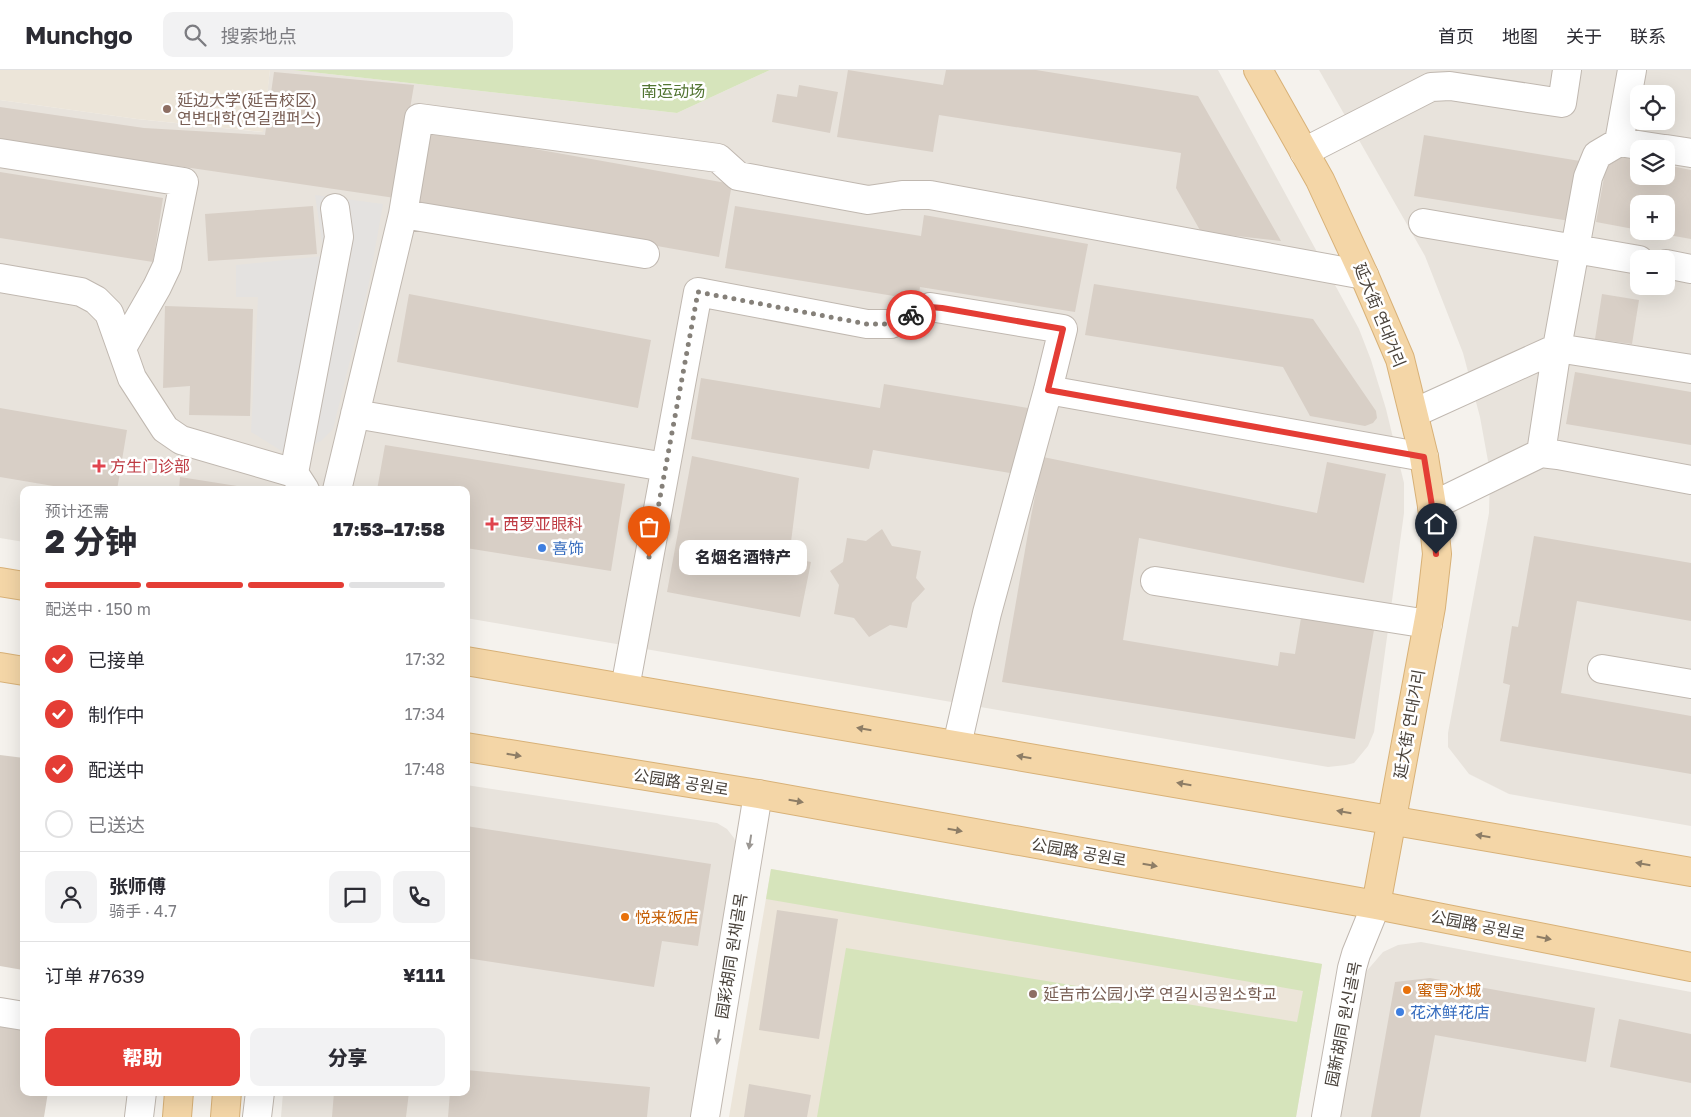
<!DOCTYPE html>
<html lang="zh">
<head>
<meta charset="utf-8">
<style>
  body { margin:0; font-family:"Golos Text","Noto Sans SC","Noto Sans KR",sans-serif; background:#f2f2f3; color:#2b2b33; height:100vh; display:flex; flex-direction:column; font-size:19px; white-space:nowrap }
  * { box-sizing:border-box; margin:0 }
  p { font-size:16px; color:#7c7c81 }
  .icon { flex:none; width:28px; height:28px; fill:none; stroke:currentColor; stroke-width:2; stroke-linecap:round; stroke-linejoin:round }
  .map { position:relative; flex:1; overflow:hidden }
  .drawer { position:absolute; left:20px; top:416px; width:450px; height:610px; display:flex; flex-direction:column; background:#fff; border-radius:10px; box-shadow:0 5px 20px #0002 }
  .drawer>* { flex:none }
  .tools { position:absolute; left:1630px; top:15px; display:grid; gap:10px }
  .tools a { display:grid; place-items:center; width:45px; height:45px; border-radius:10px; background:#fff; box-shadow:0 5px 20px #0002; font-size:25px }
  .pin { position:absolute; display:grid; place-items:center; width:42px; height:42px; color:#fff; margin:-51px -21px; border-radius:50% 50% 50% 0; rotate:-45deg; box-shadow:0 0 5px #0007 }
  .pin .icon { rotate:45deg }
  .courier { position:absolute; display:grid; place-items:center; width:50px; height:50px; margin:-25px; border:4px solid #e43d35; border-radius:50%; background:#fff; color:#222; box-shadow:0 1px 6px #0007 }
  .bubble { position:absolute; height:35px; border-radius:10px; background:#fff; box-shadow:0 5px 20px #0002; font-size:16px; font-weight:800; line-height:35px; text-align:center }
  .headline em { font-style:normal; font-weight:800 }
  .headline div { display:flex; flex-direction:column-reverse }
  .headline { display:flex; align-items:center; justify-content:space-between; height:85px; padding:0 25px }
  h1 { font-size:32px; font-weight:800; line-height:38px }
  .bar { display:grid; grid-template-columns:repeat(4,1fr); gap:8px 5px; align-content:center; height:60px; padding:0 25px }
  .bar i { height:6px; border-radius:4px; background:#e1e1e2 }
  .bar .current { background:#e43d35 }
  .bar p { grid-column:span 4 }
  .line { display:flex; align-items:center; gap:12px; padding:0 25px; border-top:1px solid #e1e1e2 }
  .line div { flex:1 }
  .round { display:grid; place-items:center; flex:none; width:52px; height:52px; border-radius:10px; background:#f2f2f3 }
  ol { padding:0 25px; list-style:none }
  li { display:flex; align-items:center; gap:15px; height:55px }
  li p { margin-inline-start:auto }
  li .icon { padding:5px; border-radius:50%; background:#e43d35; color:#fff; stroke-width:4 }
  li:last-child { color:#7c7c81 }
  li i { width:28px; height:28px; border:2px solid #e1e1e2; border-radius:50% }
  .primary-button { display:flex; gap:10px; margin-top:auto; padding:10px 25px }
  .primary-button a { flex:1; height:58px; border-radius:10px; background:#e43d35; color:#fff; font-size:20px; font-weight:800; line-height:58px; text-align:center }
  .primary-button a+a { background:#f2f2f3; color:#2b2b33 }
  header { display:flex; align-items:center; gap:30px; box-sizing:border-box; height:70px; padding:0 25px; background:#fff; border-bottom:1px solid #e1e1e2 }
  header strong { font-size:24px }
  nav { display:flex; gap:28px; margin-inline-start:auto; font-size:18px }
  .search { width:350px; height:45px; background:#f2f2f3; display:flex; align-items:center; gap:12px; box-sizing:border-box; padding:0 18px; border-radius:10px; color:#7c7c81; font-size:19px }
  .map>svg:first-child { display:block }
</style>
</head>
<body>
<header>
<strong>Munchgo</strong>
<div class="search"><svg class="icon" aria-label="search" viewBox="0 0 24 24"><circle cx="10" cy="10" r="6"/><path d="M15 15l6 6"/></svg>搜索地点</div>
<nav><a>首页</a><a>地图</a><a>关于</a><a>联系</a></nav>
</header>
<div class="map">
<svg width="1691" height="1047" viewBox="0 0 1691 1047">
  <rect width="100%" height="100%" fill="#f5f2ed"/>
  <path fill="#e8e3dc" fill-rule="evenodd" d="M270,0H293L677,43L770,0H1218L1359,259L1371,290L1386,339L1404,413V443L1374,662L1368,676L1354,693L1346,695L1328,697L466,548V420H24V472L0,468V30L137,49L262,62Z
    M1319,0H1691V756L1509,724L1469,704L1448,677V663L1489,443L1490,402L1480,347L1463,283L1425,186ZM1639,24H1666V51H1639ZM1639,79H1666V106H1639ZM1639,134H1666V161H1639ZM1639,189H1666V216H1639Z
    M466,715L717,753L727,759L734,768L736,773L691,1047H281L283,1023L466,1022Z
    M1421,872L1691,922V1047H1339L1359,922L1365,903L1383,882L1398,875Z"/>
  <path fill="#ece5d9" d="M0,0H270L263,62L137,49L0,30Z
    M771,799L1322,894L1296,1047H729Z"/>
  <path fill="#d6e4bb" d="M293,0H770L677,43Z
    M771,799L1322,894L1296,1047H817L846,878L1297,952L1303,921L766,829Z"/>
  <path fill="#e4e2e0" d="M315,125L383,134L368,218L333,359L321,371L288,385L251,362L258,227H236V195L324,186Z"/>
  <path fill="#d8cfc6" d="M848,0L943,15L946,0H1036L1198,26L1281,171L1201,162L1176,118L1181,83L939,45L933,82L837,67Z
    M274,2L414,15L395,128L0,70V37L144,58L265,65Z
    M799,15L838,22L830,63L772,52L777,24L797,27Z
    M422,59L732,114L719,187L409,132Z
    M1424,65L1580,91L1570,151L1414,126Z
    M1608,85L1639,90V106H1666V95L1691,100V169L1652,162L1666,161V134H1639V160L1596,152Z
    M0,102L163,128L153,192L0,168Z
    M313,136L317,184L208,191L205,144Z
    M735,136L921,166L924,145L1088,174L1075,242L920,217L918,230L725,198Z
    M1094,214L1313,249L1376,341L1377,348L1373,353L1365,356L1310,346L1283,297L1085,265Z
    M409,224L651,270L638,338L397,292Z
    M1602,224L1639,230L1632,274L1595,269Z
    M165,236L253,239L250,346L189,345L190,316L163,318Z
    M1575,302L1691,322V375L1566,354Z
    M701,308L880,338L884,314L1028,338L1016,404L873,380L869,399L691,369Z
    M0,338L127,360L117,420H77L0,407Z
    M385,375L625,414L611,501L466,478V420H377Z
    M692,386L799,408L789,488L811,492L800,547L667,522Z
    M1043,387L1317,443L1327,392L1386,404L1364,513L1139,468L1123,570L1278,596L1280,582L1295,584L1301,548L1374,560L1355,669L1002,612L1031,446Z
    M180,407L256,419V420H179Z
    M882,459L892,476L921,481L916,508L925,519L912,533L907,558L890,555L869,567L854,548L834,544L839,515L830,501L843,492L847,468L866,471Z
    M1534,466L1691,493V551L1577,531L1561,623L1691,646V704L1500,671L1510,615L1503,613L1512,556L1518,557Z
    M0,685L24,688L23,900L0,896Z
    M466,756L711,794L698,876L662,871L654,917L466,888Z
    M777,840L838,849L819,969L759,960Z
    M1430,908L1595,938L1586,992L1435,965L1420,1047H1371L1395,912Z
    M1619,949L1691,964V1013L1610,997Z
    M0,952L24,956V1022H48L44,1047H0Z
    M466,1000L650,1017L647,1047H448L450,1022H466Z
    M749,1014L811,1025L807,1047H744Z
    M334,1022H409L406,1047H332Z"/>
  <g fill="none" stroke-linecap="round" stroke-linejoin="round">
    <g stroke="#c0b8b0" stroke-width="30">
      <path id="minor" d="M1619,72L1632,0
        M1666,79L1691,83
        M1304,82L1431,17L1450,16L1562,33L1567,0
        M0,83L184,112L167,196L157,217L122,278
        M403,144L645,184
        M1423,153L1639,190
        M1666,194L1691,199
        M0,208L81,222L96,230L109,243L132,308L165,359L181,370L294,403L305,420
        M1048,320L1424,387
        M1414,343L1557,278L1691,299
        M355,344L665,397
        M1541,383L1557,278L1588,107L1597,85L1619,72L1664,79
        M294,403L339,167L335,138
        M337,420L403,144L419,48L718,88L738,106L868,130L902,125H930L1364,205
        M1432,436L1541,383L1558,385L1691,410
        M1155,511L1428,554
        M1602,599L1691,614
        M625,618L698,222L867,254H891L930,237L1063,259L1048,320L987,543L957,675
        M0,942L24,946
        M139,1047L142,1022
        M257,1047L260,1022
        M705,1047L758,724
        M1326,1047L1352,898L1356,884L1376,835"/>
    </g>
    <g stroke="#d8b177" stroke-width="30">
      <path id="major" d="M1258,0L1320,110L1364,205L1400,289L1424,387L1432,436L1437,484L1431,537L1376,835
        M0,512L24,516
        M466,591L1691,802
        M0,597L24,601
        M466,677L758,724L1376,835L1691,897
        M177,1047L179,1022
        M225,1047L227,1022"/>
    </g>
    <use href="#minor" stroke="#fff" stroke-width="28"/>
    <use href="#major" stroke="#f4d6a7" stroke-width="28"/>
  </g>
  <defs><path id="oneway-solid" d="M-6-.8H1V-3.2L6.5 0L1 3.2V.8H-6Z" transform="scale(1.25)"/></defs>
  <g fill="#8d7d66">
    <use href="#oneway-solid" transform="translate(864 659) rotate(-170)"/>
    <use href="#oneway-solid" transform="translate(514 685) rotate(9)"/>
    <use href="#oneway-solid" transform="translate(1024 687) rotate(-170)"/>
    <use href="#oneway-solid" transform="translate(1184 714) rotate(-170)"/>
    <use href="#oneway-solid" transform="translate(796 731) rotate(10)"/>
    <use href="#oneway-solid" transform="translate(1344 742) rotate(-170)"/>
    <use href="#oneway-solid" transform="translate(955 760) rotate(10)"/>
    <use href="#oneway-solid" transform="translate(1483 766) rotate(-171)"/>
    <use href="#oneway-solid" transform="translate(1643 794) rotate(-170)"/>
    <use href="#oneway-solid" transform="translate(1150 795) rotate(10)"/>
    <use href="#oneway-solid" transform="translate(1544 868) rotate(11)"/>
  </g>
  <g fill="#9b9793">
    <use href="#oneway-solid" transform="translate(750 772) rotate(99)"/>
    <use href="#oneway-solid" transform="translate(718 967) rotate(99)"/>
  </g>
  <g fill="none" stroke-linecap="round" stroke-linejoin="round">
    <path stroke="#858079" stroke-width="5" stroke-dasharray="0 9" d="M649,487L698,222L867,254H891L911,245"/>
    <path stroke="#e43d35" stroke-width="6" d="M911,245L930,237L942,238L1063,259L1048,320L1424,387L1432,436L1436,484"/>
  </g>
  <g fill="#8d6e63" stroke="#fff" stroke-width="2">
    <circle cx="167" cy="39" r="5"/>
    <circle cx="1033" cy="924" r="5"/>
  </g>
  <g fill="#e0444e" stroke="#fff" stroke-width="2">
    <path d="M96.5 388.5h5v5h5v5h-5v5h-5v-5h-5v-5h5z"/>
    <path d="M489.5 446.5h5v5h5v5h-5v5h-5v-5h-5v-5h5z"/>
  </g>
  <g fill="#3f7fe0" stroke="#fff" stroke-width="2">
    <circle cx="542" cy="478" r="5"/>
    <circle cx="1400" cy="942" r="5"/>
  </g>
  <g fill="#e8710a" stroke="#fff" stroke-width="2">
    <circle cx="625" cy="847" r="5"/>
    <circle cx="1407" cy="920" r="5"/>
  </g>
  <g text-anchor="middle" stroke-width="5" stroke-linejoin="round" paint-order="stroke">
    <g font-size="16" fill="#537533" stroke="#fff">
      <text x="673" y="27">南运动场</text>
    </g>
    <g font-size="16" fill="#785e54" stroke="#fff" text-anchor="start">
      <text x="177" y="36">延边大学(延吉校区)<tspan x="177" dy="18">연변대학(연길캠퍼스)</tspan></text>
      <text x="1043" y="930">延吉市公园小学 연길시공원소학교</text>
    </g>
    <g font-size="16" fill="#49423b" stroke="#fff">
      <text transform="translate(1380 245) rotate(68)" y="6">延大街 연대거리</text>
      <text transform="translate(1409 654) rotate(-80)" y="6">延大街 연대거리</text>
      <text transform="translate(681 712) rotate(9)" y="6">公园路 공원로</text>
      <text transform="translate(1079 782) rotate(10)" y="6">公园路 공원로</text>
      <text transform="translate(1478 855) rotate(11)" y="6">公园路 공원로</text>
      <text transform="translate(731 886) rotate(-81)" y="6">园彩胡同 원채골목</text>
      <text transform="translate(1343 954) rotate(-79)" y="6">园新胡同 원신골목</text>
    </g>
    <g font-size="16" fill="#be3a42" stroke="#fff" text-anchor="start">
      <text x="110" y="402">方生门诊部</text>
      <text x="503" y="460">西罗亚眼科</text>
    </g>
    <g font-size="16" fill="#366cbe" stroke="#fff" text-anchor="start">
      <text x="552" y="484">喜饰</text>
      <text x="1410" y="948">花沐鲜花店</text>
    </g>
    <g font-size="16" fill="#c56008" stroke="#fff" text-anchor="start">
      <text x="635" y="853">悦来饭店</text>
      <text x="1417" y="926">蜜雪冰城</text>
    </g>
  </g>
</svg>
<div class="tools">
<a><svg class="icon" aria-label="locate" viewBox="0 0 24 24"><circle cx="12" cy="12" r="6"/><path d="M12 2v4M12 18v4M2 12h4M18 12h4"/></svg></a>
<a><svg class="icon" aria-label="layers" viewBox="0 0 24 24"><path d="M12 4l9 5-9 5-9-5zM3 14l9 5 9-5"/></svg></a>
<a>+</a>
<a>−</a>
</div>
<div class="pin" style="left:649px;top:487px;background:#ea580c"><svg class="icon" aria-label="bag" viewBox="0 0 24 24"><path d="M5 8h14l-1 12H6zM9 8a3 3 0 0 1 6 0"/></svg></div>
<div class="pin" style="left:1436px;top:484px;background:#1f2937"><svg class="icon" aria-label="home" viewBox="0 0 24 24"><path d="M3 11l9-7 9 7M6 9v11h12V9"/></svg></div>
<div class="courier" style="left:911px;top:245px"><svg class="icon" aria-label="bike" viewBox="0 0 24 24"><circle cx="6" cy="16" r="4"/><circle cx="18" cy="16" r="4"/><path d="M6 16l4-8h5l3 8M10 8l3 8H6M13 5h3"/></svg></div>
<div class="bubble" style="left:679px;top:470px;width:128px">名烟名酒特产</div>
<section class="drawer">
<div class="headline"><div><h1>2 分钟</h1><p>预计还需</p></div><em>17:53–17:58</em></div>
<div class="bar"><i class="current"></i><i class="current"></i><i class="current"></i><i></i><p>配送中 · 150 m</p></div>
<ol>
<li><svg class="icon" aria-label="check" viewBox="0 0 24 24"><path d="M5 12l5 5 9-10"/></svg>已接单<p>17:32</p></li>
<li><svg class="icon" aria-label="check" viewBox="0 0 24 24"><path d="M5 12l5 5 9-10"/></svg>制作中<p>17:34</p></li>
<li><svg class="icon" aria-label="check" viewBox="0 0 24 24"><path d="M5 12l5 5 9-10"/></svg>配送中<p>17:48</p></li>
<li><i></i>已送达</li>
</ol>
<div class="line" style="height:90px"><a class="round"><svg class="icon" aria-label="person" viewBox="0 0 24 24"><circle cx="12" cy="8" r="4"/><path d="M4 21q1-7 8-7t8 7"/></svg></a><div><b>张师傅</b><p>骑手 · 4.7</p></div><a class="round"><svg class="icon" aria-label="chat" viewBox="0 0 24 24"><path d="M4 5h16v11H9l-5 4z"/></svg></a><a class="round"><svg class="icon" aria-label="phone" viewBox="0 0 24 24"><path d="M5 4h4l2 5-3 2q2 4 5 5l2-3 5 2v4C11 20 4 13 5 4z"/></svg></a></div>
<div class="line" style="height:65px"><div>订单 #7639</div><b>¥111</b></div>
<div class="primary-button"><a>帮助</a><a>分享</a></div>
</section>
</div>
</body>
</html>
